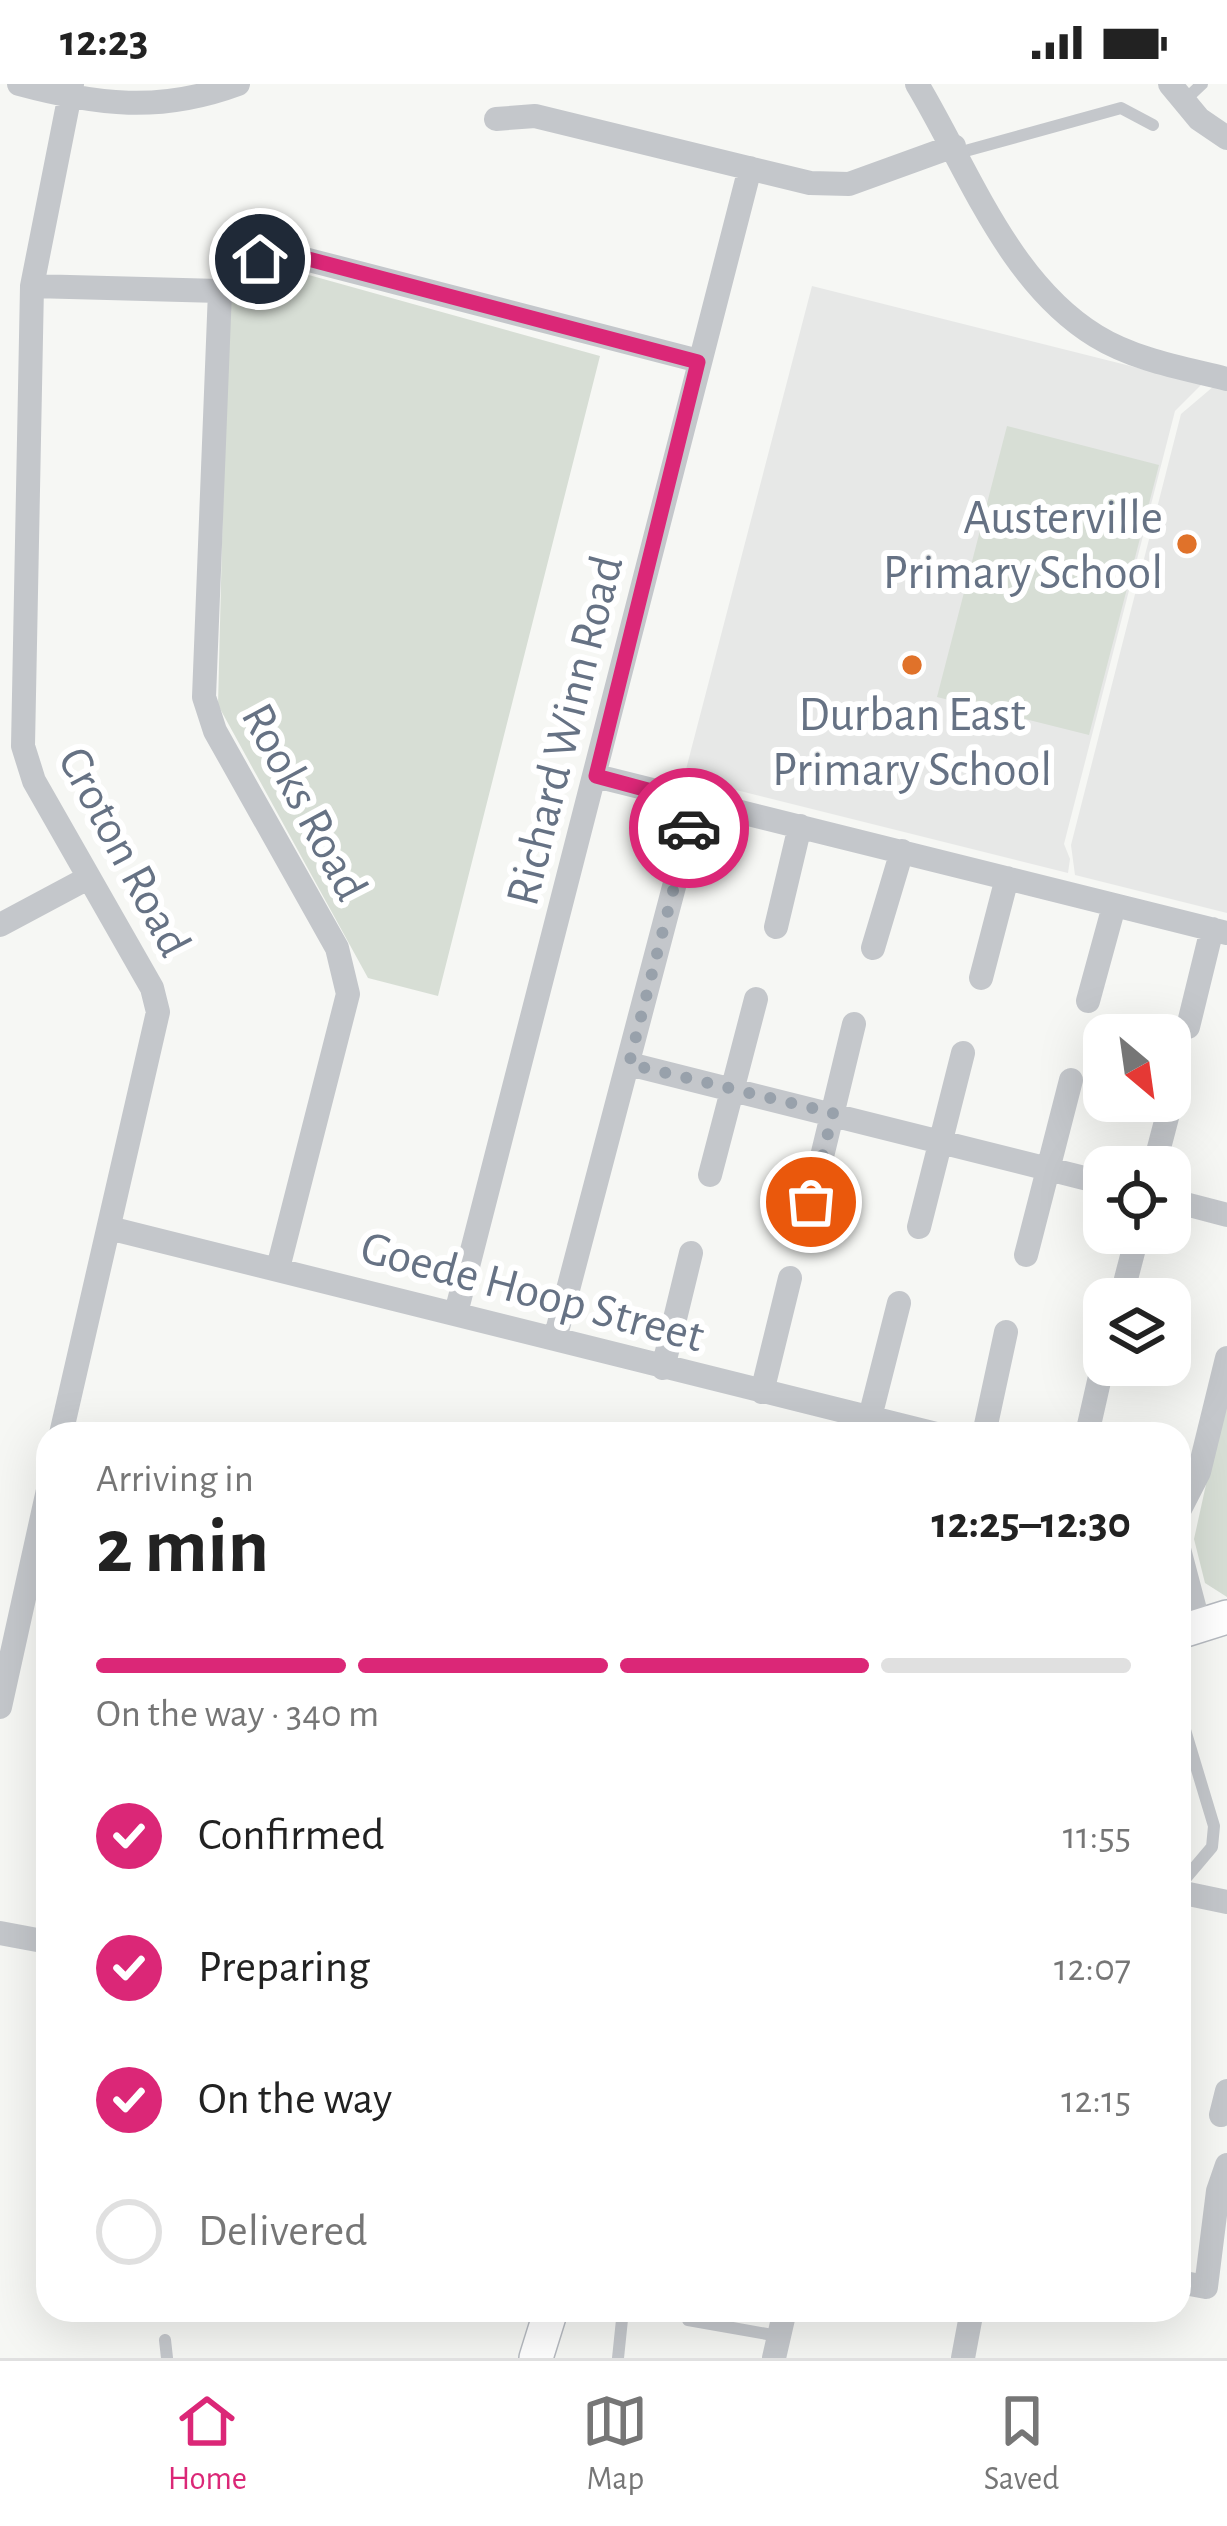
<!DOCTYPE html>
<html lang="en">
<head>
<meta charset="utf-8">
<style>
  body { margin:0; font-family:"Alegreya Sans",sans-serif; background:#f6f6f6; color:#222; height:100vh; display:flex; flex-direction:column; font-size:45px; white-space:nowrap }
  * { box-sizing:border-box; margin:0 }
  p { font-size:39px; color:#767676 }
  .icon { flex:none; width:66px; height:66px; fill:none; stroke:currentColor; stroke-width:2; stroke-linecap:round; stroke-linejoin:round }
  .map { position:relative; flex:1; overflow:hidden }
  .drawer { position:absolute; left:36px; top:1338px; width:1155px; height:900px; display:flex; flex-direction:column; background:#fff; border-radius:36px; box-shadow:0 12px 48px #0002 }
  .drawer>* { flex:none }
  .needle { width:78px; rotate:151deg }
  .tools { position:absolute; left:1083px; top:930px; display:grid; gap:24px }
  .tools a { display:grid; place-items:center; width:108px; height:108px; border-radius:24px; background:#fff; box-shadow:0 12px 48px #0002; font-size:60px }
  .pin { position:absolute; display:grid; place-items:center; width:102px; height:102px; color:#fff; margin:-51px; border:6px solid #fff; border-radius:50%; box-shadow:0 3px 12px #0007 }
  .courier { position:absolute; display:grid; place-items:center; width:120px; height:120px; margin:-60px; border:9px solid #db2777; border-radius:50%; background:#fff; color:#222; box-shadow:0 3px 15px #0007 }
  .head em { font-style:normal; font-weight:700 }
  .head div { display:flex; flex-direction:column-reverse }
  .head { display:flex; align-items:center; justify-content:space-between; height:204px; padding:0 60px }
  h1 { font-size:78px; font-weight:700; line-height:90px }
  .bar { display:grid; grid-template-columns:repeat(4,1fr); gap:18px 12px; align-content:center; height:144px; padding:0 60px }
  .bar i { height:15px; border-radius:9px; background:#e0e0e0 }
  .bar .active { background:#db2777 }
  .bar p { grid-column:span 4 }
  ol { padding:0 60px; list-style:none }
  li { display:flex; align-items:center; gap:36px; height:132px }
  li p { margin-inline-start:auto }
  li .icon { padding:12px; border-radius:50%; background:#db2777; color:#fff; stroke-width:4 }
  li:last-child { color:#767676 }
  li i { width:66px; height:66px; border:6px solid #e0e0e0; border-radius:50% }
  .status { display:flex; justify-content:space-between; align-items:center; height:84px; padding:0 60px; background:#fff; direction:ltr }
  .status svg { height:33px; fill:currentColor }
  .menu { display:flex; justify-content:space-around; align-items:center; height:168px; border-top:3px solid #e0e0e0; background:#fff; font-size:33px; color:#767676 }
  .menu a { display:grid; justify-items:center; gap:6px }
  .menu .active { color:#db2777 }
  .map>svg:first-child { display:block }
</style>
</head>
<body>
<div class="status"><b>12:23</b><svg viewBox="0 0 49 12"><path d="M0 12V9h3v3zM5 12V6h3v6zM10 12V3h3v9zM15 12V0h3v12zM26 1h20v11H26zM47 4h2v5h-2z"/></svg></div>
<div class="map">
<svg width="1227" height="2274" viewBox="0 0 1227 2274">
  <rect width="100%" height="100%" fill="#f6f7f4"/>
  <path fill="#e7e8e7" d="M812,202L1202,300L1175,327L1064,760L1070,775L1068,789L684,693Z
    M1214,302L1227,306V829L1075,791L1071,761L1181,330Z"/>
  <path fill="#d7ded5" d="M280,183L600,272L438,912L368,894L218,621L228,216L246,190Z
    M1007,342L1159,381L1089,651L937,613Z
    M1227,1305V1513L1205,1499L1194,1455Z"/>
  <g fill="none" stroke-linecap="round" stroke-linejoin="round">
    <g stroke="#b6bac0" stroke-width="36">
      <path id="secondary" d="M1179,1548L1227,1533
        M536,2274L551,2226"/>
    </g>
    <path stroke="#c4c7cb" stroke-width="12" d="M1184,17L1202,0
      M958,69L1121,24L1153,41
      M1179,1626L1214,1742L1212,1763L1179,1802
      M688,2236L778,2252
      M165,2256L167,2274
      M618,2274L623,2226"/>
    <path stroke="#c4c7cb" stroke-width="24" d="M19,0C97,21 160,29 238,0
      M917,0C968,85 1008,198 1096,252C1135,276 1183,284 1227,295
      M1170,0L1199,35L1227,54
      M496,35L535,32L810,99L849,100L954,62
      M32,202L220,207C239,179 263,170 297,173L699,277
      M220,207L204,613L215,647L337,864L348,910L278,1184
      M596,692L1227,849
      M0,841L88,794
      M776,843L800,742
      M873,864L902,767
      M981,894L1007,794
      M1088,917L1114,822
      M1188,943L1212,845
      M629,980L1104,1099
      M1154,1083L1170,1022
      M710,1091L756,915
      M1170,1116L1227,1131
      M811,1118L854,940
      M919,1143L963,969
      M109,1144L936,1350
      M1026,1171L1071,996
      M1126,1195L1138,1149
      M456,1229L750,84
      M555,1255L696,719
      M663,1284L691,1169
      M762,1308L790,1194
      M870,1333L899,1219
      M61,1350L158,928L152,904L34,697L23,662L32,202L72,0
      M984,1350L1006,1248
      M1087,1350L1104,1275
      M1179,1427L1199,1388L1227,1274
      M1179,1465L1199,1541
      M0,1623L48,1406
      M1179,1808L1227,1818
      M0,1849L48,1858
      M1221,2031L1227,2007
      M1179,2198L1206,2203L1218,2107L1227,2081
      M774,2274L785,2226
      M963,2274L972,2226"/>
    <use href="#secondary" stroke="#fff" stroke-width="33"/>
  </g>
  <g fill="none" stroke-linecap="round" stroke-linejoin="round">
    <path stroke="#98a1ab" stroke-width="12" stroke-dasharray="0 21.6" d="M689,744L629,980L833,1029L811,1118"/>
    <path stroke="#db2777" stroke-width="15" d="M260,175L297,172L698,278L596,692L696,719L689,744"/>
  </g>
  <g fill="#e0722a" stroke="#fff" stroke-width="4.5">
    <circle cx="1187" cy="460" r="12"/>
    <circle cx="912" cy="581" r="12"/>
  </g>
  <g text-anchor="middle" stroke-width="12" stroke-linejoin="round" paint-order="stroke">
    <g font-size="48" fill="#667284" stroke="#fff" text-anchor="end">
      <text x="1163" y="449">Austerville<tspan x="1163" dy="55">Primary School</tspan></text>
      <text x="912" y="646" text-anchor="middle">Durban East<tspan x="912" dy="55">Primary School</tspan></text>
    </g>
    <g font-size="48" fill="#667284" stroke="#fff">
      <text transform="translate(563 646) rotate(-76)" y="17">Richard Winn Road</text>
      <text transform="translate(306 717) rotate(62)" y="17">Rooks Road</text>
      <text transform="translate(126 767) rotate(62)" y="17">Croton Road</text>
      <text transform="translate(533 1206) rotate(15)" y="17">Goede Hoop Street</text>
    </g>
  </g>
</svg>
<div class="tools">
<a><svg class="needle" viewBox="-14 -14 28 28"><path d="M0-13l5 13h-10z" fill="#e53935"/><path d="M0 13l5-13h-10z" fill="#767676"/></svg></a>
<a><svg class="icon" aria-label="locate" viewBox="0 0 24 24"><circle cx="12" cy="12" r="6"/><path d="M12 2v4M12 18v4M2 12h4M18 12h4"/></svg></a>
<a><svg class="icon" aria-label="layers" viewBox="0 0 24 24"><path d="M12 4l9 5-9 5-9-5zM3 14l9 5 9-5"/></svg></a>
</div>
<div class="pin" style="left:811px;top:1118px;background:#ea580c"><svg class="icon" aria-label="bag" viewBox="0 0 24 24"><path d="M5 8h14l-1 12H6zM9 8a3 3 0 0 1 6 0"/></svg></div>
<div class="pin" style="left:260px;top:175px;background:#1f2937"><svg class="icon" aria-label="home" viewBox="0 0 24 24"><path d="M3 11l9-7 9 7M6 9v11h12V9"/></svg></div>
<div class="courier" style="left:689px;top:744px"><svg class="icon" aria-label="car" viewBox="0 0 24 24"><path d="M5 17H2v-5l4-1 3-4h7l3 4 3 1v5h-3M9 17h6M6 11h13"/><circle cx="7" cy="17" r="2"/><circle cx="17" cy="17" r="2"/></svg></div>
<section class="drawer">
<div class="head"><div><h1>2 min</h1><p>Arriving in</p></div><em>12:25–12:30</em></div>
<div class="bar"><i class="active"></i><i class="active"></i><i class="active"></i><i></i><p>On the way · 340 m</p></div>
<ol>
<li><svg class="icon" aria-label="check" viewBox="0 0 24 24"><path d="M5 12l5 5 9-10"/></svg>Confirmed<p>11:55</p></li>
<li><svg class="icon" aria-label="check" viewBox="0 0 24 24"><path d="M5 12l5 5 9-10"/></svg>Preparing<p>12:07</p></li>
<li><svg class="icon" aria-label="check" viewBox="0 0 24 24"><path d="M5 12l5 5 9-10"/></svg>On the way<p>12:15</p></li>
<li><i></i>Delivered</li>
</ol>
</section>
</div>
<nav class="menu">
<a class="active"><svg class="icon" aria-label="home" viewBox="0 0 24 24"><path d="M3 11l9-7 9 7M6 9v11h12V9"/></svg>Home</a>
<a><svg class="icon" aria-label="map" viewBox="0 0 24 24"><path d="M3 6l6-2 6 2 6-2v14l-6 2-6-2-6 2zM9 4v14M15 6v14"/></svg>Map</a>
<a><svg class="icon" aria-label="saved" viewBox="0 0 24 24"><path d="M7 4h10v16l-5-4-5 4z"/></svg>Saved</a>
</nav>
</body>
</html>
